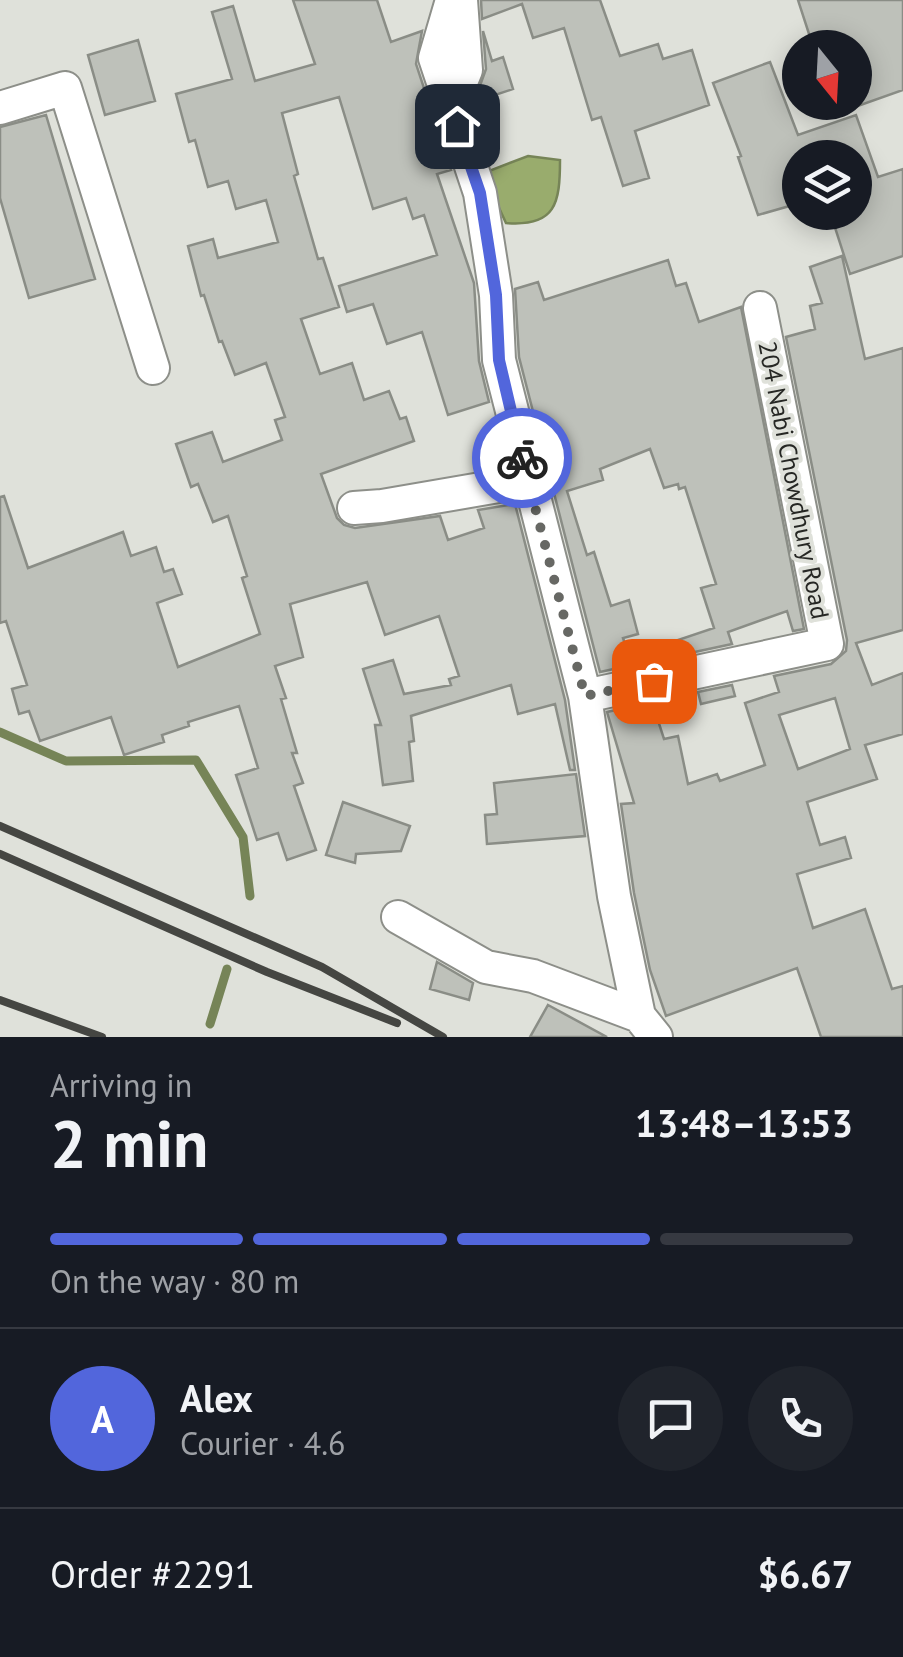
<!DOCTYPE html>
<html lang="en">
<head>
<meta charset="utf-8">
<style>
  body { margin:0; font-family:"PT Sans",sans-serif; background:#20242c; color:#f1f3f6; height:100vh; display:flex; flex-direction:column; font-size:38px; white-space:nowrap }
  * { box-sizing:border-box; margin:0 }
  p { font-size:32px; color:#9ea1a6 }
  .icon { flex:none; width:55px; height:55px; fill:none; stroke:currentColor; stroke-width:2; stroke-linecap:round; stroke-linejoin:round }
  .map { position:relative; height:1037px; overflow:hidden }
  .panel { display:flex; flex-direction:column; background:#171b24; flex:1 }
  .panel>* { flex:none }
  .needle { width:65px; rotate:162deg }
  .buttons { position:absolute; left:782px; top:30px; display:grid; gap:20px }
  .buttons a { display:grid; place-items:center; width:90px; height:90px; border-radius:50%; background:#171b24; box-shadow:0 5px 25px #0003; font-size:50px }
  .pin { position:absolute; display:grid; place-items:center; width:85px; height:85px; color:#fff; margin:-42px; border-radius:20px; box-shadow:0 5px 15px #0006 }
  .courier { position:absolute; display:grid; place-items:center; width:100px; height:100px; margin:-50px; border:8px solid #5266dc; border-radius:50%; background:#fff; color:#222; box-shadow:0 2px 12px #0007 }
  .summary em { font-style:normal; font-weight:600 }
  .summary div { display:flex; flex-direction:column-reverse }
  .summary { display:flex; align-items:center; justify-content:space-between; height:170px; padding:0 50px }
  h1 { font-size:65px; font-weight:600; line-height:75px }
  .bar { display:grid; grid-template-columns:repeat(4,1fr); gap:15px 10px; align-content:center; height:120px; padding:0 50px }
  .bar i { height:12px; border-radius:8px; background:#363941 }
  .bar .current { background:#5266dc }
  .bar p { grid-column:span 4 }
  .line { display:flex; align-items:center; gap:25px; padding:0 50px; border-top:2px solid #363941 }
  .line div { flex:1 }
  .round { display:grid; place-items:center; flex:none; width:105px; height:105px; border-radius:52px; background:#20242c }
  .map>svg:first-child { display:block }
</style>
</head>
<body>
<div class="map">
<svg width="903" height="1037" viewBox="0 0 903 1037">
  <rect width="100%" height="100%" fill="#dfe1da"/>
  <path fill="#99ac6d" stroke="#768457" stroke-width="2.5" d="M528,156L560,160C560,203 556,227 506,223L495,199L489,171Z"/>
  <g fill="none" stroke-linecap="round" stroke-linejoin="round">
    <path stroke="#768457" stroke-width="9" d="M0,732L66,761L196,760L243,837L250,896
      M210,1024L227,969"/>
  </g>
  <path fill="#bec1ba" stroke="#8a8d86" stroke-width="2.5" fill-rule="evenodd" d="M293,0H377L391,42L422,31L416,64L451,170L437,174L474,283L479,361L489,402L448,415L422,332L387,344L373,304L347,312L339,286L437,255L424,215L413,219L406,198L373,209L339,97L282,113L298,174L294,176L318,259L323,258L339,307L301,319L320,374L352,363L364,400L389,391L400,419L406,417L414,441L321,474L337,518L344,525L355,528L440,516L448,540L484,528L478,510L515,504L565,700L575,770H570L555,704L518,714L511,685L411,716L414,741L409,742L413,781L383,785L375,725H381L363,669L393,660L404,694L451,685L449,679L459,676L439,616L385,635L367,582L290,604L303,657L275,666L286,698L281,699L297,753H292L303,783L294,786L316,850L287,860L278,833L257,840L236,775L258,768L239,706L188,722L189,726L162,735L164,742L124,755L111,717L40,741L29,711L19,714L12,689L27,685L6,621L0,623V497L4,496L28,568L123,532L131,556L156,547L164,572L173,569L182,594L157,603L178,667L260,634L242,578L247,576L228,516L213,522L198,484L191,487L176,444L212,432L223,462L282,440L275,420L285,417L266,363L235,375L222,341L219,342L204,295L201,296L188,246L213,239L218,258L278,242L266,200L236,209L228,181L208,187L195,140L189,142L176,94L232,79L212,12L233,6L255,81L315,64Z
    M481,0H600L620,56L658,44L663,59L692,50L709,105L635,131L649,178L623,186L601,117L592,120L564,28L533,38L522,4L482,19Z
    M798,0H903V90L855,107V48H819L815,36L810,37Z
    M483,31L492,61L503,57L513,89L474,102L486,69Z
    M138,40L155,101L105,115L88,55Z
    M770,62L798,135L856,115L878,177L903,169V256L850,274L830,212H855V158H800V203L758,215L738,157L741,156L713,83Z
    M46,115L95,279L29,298L0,198V127Z
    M842,256L865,359L903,348V630L856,643L872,685L903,673V734L865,745L877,779L807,802L820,845L845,837L851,858L797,874L813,928L865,909L892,989L903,986V1037H821L797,968L666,1016L650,970L634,893L621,804L634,803L607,712L652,702L664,739L678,736L688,784L717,774L720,781L765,765L745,703L779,692L774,676L831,664L846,651L847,640L786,337L815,329L810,306L822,303L810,267ZM835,698L850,749L798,769L779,715Z
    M668,260L676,286L686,283L699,322L741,307L804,629L793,631L787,611L728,632L732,644L676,656L672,642L714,628L701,588L716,584L685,487L679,489L678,484L664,488L650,449L600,469L603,480L567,491L587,555L594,552L611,606L629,600L638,634L623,638L632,665L600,672L519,357L515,289L538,282L544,300Z
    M732,685L735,696L701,704L698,692Z
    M576,774L585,836L487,844L485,815L497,814L494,783Z
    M343,802L410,826L401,851L356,854L355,863L326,855Z
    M437,962L473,983L469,1000L430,989Z
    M548,1005L607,1037H530Z"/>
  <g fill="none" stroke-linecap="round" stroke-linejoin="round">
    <g stroke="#8d8f89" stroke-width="36">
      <path id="street" d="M452,0L435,58L480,193L496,295L499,360L585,696L614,896L639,1016L656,1037
        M457,92L466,70L461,0
        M0,108L65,88L153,368
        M354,508L382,506L528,481
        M585,696L827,644L760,308
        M398,917L486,967L533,976L639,1016"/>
    </g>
    <use href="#street" stroke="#fff" stroke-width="32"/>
    <path stroke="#454642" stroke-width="8" d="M0,826L322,967L443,1037
      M0,854L267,972L397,1023
      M0,1000L102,1037"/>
  </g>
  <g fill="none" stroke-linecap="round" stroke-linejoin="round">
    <path stroke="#676864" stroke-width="10" stroke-dasharray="0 18" d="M522,458L585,696L654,681"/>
    <path stroke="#5266dc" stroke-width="12" d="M457,126L480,193L496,295L499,360L522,458"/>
  </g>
  <g text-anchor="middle" stroke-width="8" stroke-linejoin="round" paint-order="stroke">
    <g font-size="25" fill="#262724" stroke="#dfe1da">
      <text transform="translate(794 480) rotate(79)" y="9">204 Nabi Chowdhury Road</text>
    </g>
  </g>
</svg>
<div class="buttons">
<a><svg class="needle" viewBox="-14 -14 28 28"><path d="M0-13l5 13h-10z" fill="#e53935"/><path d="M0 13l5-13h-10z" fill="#9ea1a6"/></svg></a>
<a><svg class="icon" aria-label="layers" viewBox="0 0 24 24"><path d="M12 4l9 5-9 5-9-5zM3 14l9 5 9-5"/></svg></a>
</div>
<div class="pin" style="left:654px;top:681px;background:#ea580c"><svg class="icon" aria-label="bag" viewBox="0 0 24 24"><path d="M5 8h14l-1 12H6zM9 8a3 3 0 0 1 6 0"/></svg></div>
<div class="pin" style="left:457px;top:126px;background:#1f2937"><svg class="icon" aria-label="home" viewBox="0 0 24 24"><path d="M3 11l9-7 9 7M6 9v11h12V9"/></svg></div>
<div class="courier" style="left:522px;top:458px"><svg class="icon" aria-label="bike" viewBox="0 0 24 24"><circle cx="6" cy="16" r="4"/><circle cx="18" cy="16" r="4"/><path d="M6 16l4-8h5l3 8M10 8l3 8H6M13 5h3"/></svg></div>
</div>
<section class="panel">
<div class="summary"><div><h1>2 min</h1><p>Arriving in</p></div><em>13:48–13:53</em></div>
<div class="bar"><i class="current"></i><i class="current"></i><i class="current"></i><i></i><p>On the way · 80 m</p></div>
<div class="line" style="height:180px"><b class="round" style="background:#5266dc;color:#fff">A</b><div><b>Alex</b><p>Courier · 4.6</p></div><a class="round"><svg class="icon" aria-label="chat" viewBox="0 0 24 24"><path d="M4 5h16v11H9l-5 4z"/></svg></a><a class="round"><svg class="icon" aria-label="phone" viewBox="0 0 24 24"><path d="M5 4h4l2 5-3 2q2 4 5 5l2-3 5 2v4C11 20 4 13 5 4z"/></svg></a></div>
<div class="line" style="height:130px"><div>Order #2291</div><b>$6.67</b></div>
</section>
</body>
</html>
